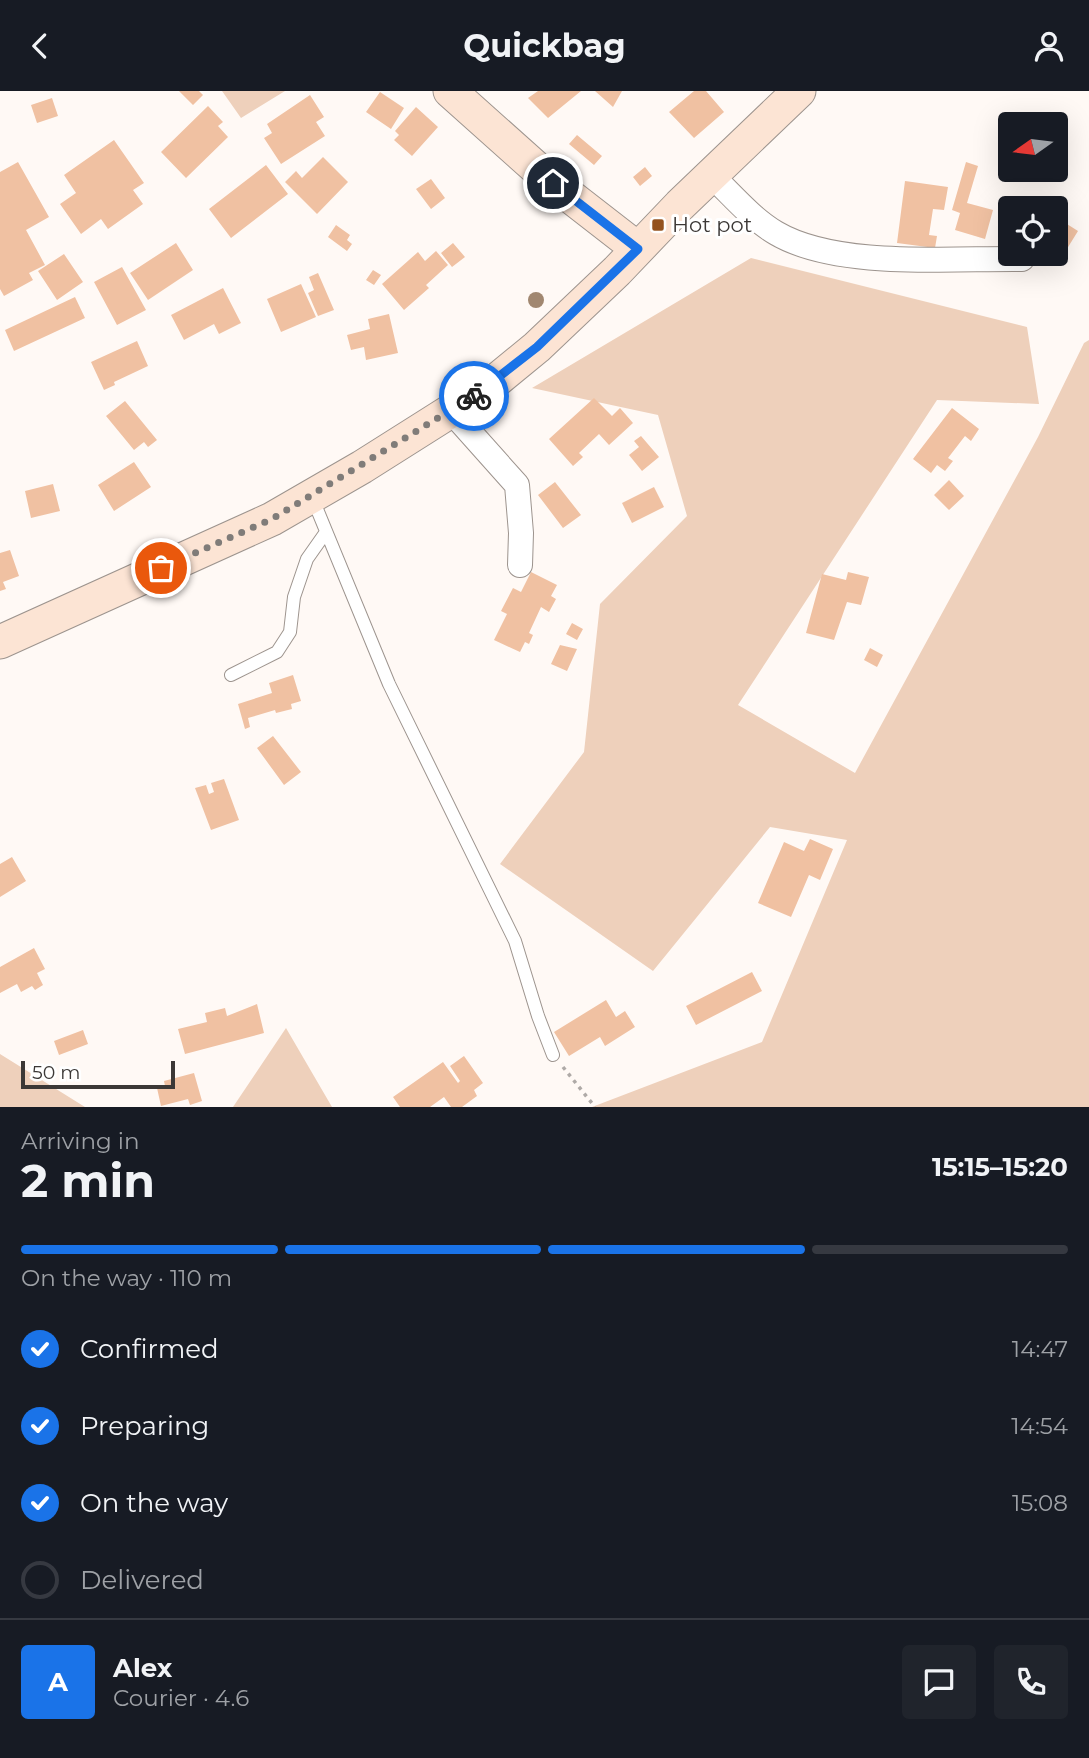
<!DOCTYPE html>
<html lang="en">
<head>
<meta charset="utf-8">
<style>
  body { margin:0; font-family:Montserrat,sans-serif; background:#20242c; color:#f1f3f6; height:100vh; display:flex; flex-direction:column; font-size:26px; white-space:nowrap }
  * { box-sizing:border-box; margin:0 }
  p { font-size:23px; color:#9ea1a6 }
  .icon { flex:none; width:38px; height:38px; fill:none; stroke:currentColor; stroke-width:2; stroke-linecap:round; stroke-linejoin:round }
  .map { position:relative; height:1016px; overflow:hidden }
  .sheet { display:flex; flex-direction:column; background:#171b24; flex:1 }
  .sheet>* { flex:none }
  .needle { width:46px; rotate:256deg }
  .fabs { position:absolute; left:998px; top:21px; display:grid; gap:14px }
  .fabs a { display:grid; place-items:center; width:70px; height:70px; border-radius:7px; background:#171b24; box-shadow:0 7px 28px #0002; font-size:35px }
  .scale { position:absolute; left:21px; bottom:18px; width:154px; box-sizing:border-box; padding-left:7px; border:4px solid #3c3836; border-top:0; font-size:19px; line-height:24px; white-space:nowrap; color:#3c3836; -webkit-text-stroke:5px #fff; paint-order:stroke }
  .pin { position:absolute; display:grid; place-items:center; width:60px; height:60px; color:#fff; margin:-30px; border:4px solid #fff; border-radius:50%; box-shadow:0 2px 7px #0007 }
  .courier { position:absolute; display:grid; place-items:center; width:70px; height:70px; margin:-35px; border:5px solid #1a73e8; border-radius:50%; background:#fff; color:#222; box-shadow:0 2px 9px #0007 }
  .head em { font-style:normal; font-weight:700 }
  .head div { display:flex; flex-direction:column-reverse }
  .head { display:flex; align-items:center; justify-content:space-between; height:119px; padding:0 21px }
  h1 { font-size:46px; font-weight:700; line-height:52px }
  .bar { display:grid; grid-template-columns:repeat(4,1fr); gap:10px 7px; align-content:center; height:84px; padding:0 21px }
  .bar i { height:9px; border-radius:5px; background:#363941 }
  .bar .selected { background:#1a73e8 }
  .bar p { grid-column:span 4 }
  .line { display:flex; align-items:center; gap:18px; padding:0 21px; border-top:2px solid #363941 }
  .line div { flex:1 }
  .round { display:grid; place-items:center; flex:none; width:74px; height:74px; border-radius:7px; background:#20242c }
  ol { padding:0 21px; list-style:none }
  li { display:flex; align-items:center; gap:21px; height:77px }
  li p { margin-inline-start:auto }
  li .icon { padding:7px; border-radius:50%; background:#1a73e8; color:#fff; stroke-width:4 }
  li:last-child { color:#9ea1a6 }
  li i { width:38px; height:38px; border:4px solid #363941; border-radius:50% }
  header { display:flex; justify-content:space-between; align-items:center; height:91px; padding:0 21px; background:#171b24; font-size:32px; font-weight:700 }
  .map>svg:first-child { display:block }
</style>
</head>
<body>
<header><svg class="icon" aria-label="back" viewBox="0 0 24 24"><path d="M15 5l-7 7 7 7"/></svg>Quickbag<svg class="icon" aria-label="person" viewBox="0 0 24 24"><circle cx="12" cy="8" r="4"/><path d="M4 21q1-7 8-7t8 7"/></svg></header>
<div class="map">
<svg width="1089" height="1016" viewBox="0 0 1089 1016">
  <rect width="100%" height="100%" fill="#fff9f5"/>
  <path fill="#eed0bb" d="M222,0H285L241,27Z
    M751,167L1027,236L1039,313L937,309L738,614L855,682L1038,346L1084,252L1089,249V1016H592L762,951L847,749L770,736L653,880L500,773L584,661L600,513L687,425L658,324L532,297Z
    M286,937L332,1016H233Z
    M0,963L85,1016H0Z"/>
  <path fill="#f0c1a2" d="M179,0H199L203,4L193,14Z
    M538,0H581L548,27L528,7Z
    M595,0H622L613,16Z
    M694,0H706L724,21L694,47L669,21Z
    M380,1L404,17L391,38L366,21Z
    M310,4L324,26L316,31L325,45L281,73L264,47L272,42L267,33Z
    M52,7L58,25L37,32L31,14Z
    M208,15L223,31L218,35L228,46L186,87L161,61Z
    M416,16L438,36L412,65L394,49L399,44L395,40Z
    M577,44L602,65L594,74L569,53Z
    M114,49L144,92L133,99L143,113L108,138L101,128L81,143L60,113L76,102L64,84Z
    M323,66L348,91L317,123L285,91L296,80L302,87Z
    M18,71L49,126L26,139L45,174L29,182L33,189L4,205L0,198V81Z
    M966,71L978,75L967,112L993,119L985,148L955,139L960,122L952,119Z
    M266,74L288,103L231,147L209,118Z
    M645,76L652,85L640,95L633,86Z
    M431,88L445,107L431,118L416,98Z
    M905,90L948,96L944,119L933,118L929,144L937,145L935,157L897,152Z
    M1059,128L1078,140L1057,174L1040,163H1055V134Z
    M336,134L350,144L347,149L352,153L347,160L328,146Z
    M176,152L193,179L148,209L130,182Z
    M453,152L465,166L452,176L441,162Z
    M436,160L448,174L426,194L429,197L404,219L382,193L418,161L425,170Z
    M64,163L83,191L57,209L38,180Z
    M122,176L146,219L117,234L94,191Z
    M373,179L381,184L374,194L366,189Z
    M318,182L334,219L318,225L308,202L314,199L309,186Z
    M301,193L316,226L281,241L267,208Z
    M223,197L241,232L219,243L214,233L184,249L171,224Z
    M75,206L85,227L14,260L5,239Z
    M389,223L398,262L366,269L364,256L351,259L347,244L370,238L368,228Z
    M137,250L148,275L114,291L115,294L104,299L91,271Z
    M594,307L612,325L620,317L633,332L609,354L599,343L579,362L583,366L573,375L549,348Z
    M125,310L157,349L148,356L144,351L134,359L106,325Z
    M952,317L979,338L971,350L965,345L948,367L953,370L945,380L937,374L931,382L913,368Z
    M641,345L659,366L642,380L629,364L639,356L634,350Z
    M134,371L151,396L114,420L98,394Z
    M949,389L964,405L949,419L934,404Z
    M555,391L581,424L563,437L538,404Z
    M53,393L60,420L31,427L25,400Z
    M654,396L664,416L632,432L622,412Z
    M10,459L19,485L3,491L6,498L0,500V462Z
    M531,481L557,494L551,505L556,508L549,521L541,516L529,542L533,544L529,553L525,551L520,561L494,549L507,523L501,520L513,497L521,501Z
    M848,481L869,486L861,514L847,511L834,549L806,542L822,483L846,489Z
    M572,532L583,538L577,549L566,543Z
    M560,554L577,558L567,580L551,573Z
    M870,557L883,564L877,576L864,569Z
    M293,584L301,610L291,613L292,618L276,622L275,619L248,627L250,636L245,638L238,613L272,602L269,592Z
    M273,645L301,681L284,694L257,657Z
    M224,688L239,729L211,739L195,697L206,694L209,703L214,701L211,692Z
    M810,748L833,758L820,789L809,784L791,826L758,812L784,751L804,760Z
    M12,766L26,790L0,806V773Z
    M34,857L45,878L37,882L43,894L35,899L32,895L21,901L17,893L0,902V876Z
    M752,881L762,900L696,934L686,915Z
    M606,909L616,926L625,920L635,936L605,955L600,946L569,965L554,941Z
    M257,913L264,942L185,963L178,938L207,931L205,922L225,917L227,925Z
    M83,939L88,953L59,964L54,950Z
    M464,965L483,992L474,999L477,1005L462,1016H451L444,1006L430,1016H400L393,1006L443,971L458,992L460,990L450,975Z
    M194,982L202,1010L190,1014L188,1008L161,1015L157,997L165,995L164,990Z"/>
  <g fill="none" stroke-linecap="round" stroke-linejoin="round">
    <g stroke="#9d948e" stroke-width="14">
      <path id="lane" d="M312,406L389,593L515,850L538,925L553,964
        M231,584L277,561L290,541L294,506L307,468L326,441"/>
    </g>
    <g stroke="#9d948e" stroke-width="26">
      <path id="street" d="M712,85C732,104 752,128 776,142C837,178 952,167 1022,168
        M451,320L517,394L521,442L520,474"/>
    </g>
    <g stroke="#9d948e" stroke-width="35">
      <path id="secondary" d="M450,0L553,92L638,158
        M0,551L272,428L362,376L487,297L537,256L617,180L680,114L799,0"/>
    </g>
    <path stroke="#afaaa7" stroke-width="3.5" stroke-dasharray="3.5 5" stroke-linecap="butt" d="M563,976L595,1016"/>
    <use href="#lane" stroke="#fff" stroke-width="12"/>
    <use href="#street" stroke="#fff" stroke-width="24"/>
    <use href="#secondary" stroke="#fce4d4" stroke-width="33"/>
  </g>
  <circle fill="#a18770" cx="536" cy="209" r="8"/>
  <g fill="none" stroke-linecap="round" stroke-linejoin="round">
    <path stroke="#807c79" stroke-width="7" stroke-dasharray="0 12.6" d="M161,477L272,428L474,305"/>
    <path stroke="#1a73e8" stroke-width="9" d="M474,305L537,256L638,158L553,92"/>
  </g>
  <rect fill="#94531f" stroke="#fff" stroke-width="2.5" x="651" y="127" width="14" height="14" rx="3.5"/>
  <g text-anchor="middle" stroke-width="6" stroke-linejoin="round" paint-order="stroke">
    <g font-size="21" fill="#3c3836" stroke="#fff" text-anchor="start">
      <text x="672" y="141">Hot pot</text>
    </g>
  </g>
</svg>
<div class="fabs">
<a><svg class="needle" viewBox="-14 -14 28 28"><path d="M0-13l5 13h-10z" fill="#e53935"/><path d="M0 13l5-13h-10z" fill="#9ea1a6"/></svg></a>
<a><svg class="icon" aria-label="locate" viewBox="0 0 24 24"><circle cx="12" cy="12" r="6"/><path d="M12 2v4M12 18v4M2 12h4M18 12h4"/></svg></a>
</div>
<div class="scale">50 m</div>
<div class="pin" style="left:161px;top:477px;background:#ea580c"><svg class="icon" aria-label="bag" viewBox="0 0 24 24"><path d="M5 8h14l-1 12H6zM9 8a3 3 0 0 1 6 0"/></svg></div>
<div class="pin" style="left:553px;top:92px;background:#1f2937"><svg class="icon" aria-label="home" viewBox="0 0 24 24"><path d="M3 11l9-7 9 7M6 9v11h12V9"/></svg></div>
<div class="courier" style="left:474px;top:305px"><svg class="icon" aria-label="bike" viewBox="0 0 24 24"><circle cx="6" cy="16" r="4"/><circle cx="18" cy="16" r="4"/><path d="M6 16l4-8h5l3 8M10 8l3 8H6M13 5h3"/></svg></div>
</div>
<section class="sheet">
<div class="head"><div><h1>2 min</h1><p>Arriving in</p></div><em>15:15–15:20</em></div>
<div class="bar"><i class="selected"></i><i class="selected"></i><i class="selected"></i><i></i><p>On the way · 110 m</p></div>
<ol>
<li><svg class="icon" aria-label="check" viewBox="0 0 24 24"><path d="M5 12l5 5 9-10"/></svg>Confirmed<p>14:47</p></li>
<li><svg class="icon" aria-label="check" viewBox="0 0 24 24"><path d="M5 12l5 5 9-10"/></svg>Preparing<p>14:54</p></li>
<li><svg class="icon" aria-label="check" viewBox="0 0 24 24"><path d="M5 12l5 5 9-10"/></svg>On the way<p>15:08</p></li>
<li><i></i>Delivered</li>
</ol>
<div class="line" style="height:126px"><b class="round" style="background:#1a73e8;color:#fff">A</b><div><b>Alex</b><p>Courier · 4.6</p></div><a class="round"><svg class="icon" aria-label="chat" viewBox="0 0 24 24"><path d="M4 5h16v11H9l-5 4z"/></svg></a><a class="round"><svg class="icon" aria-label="phone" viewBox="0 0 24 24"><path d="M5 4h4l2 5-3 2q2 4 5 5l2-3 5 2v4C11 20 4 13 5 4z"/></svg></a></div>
</section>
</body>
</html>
